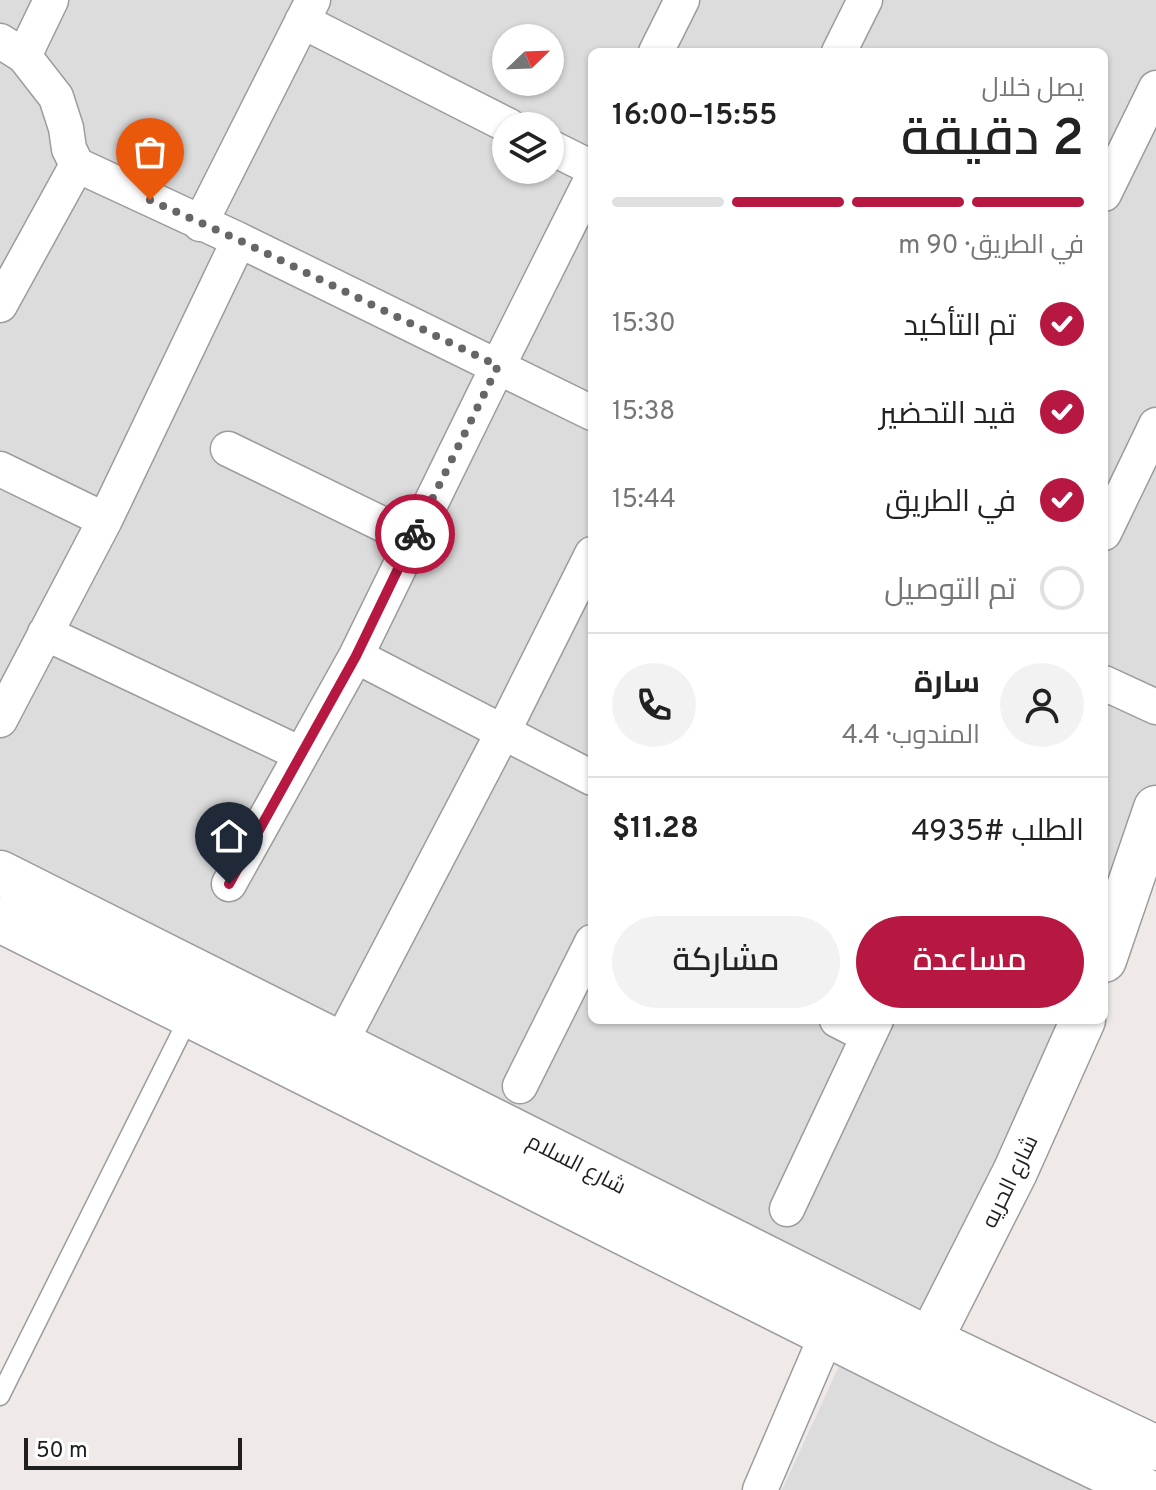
<!DOCTYPE html>
<html lang="ar">
<head>
<meta charset="utf-8">
<style>
  body { margin:0; font-family:Overpass,Cairo,sans-serif; background:#f2f2f2; color:#222; direction:rtl; height:100vh; display:flex; flex-direction:column; font-size:30px; white-space:nowrap }
  * { box-sizing:border-box; margin:0 }
  p { font-size:26px; color:#767676 }
  .icon { flex:none; width:44px; height:44px; fill:none; stroke:currentColor; stroke-width:2; stroke-linecap:round; stroke-linejoin:round }
  .map { position:relative; flex:1; overflow:hidden; direction:ltr }
  .sheet { position:absolute; left:588px; top:48px; width:520px; height:976px; display:flex; flex-direction:column; background:#fff; border-radius:12px; box-shadow:0 2px 6px #0004; direction:rtl }
  .sheet>* { flex:none }
  .needle { width:52px; rotate:67deg }
  .tools { position:absolute; left:492px; top:24px; display:grid; gap:16px }
  .tools a { display:grid; place-items:center; width:72px; height:72px; border-radius:50%; background:#fff; box-shadow:0 2px 6px #0004; font-size:40px }
  .scale { position:absolute; left:24px; bottom:20px; width:218px; box-sizing:border-box; padding-left:8px; border:4px solid #1f1f1f; border-top:0; font-size:22px; line-height:28px; white-space:nowrap; color:#1f1f1f; -webkit-text-stroke:6px #fff; paint-order:stroke }
  .pin { position:absolute; display:grid; place-items:center; width:68px; height:68px; color:#fff; margin:-82px -34px; border-radius:50% 50% 50% 0; rotate:-45deg; box-shadow:0 0 8px #0007 }
  .pin .icon { rotate:45deg }
  .courier { position:absolute; display:grid; place-items:center; width:80px; height:80px; margin:-40px; border:6px solid #b71842; border-radius:50%; background:#fff; color:#222; box-shadow:0 2px 10px #0007 }
  .overview em { font-style:normal; font-weight:600 }
  .overview div { display:flex; flex-direction:column-reverse }
  .overview { display:flex; align-items:center; justify-content:space-between; height:136px; padding:0 24px }
  h1 { font-size:52px; font-weight:600; line-height:60px }
  .bar { display:grid; grid-template-columns:repeat(4,1fr); gap:12px 8px; align-content:center; height:96px; padding:0 24px }
  .bar i { height:10px; border-radius:6px; background:#e0e0e0 }
  .bar .current { background:#b71842 }
  .bar p { grid-column:span 4 }
  .line { display:flex; align-items:center; gap:20px; padding:0 24px; border-top:2px solid #e0e0e0 }
  .line div { flex:1 }
  .round { display:grid; place-items:center; flex:none; width:84px; height:84px; border-radius:42px; background:#f2f2f2 }
  ol { padding:0 24px; list-style:none }
  li { display:flex; align-items:center; gap:24px; height:88px }
  li p { margin-inline-start:auto }
  li .icon { padding:8px; border-radius:50%; background:#b71842; color:#fff; stroke-width:4 }
  li:last-child { color:#767676 }
  li i { width:44px; height:44px; border:4px solid #e0e0e0; border-radius:50% }
  .button { display:flex; gap:16px; margin-top:auto; padding:16px 24px }
  .button a { flex:1; height:92px; border-radius:48px; background:#b71842; color:#fff; font-size:32px; font-weight:600; line-height:92px; text-align:center }
  .button a+a { background:#f2f2f2; color:#222 }
  .map>svg:first-child { display:block }
</style>
</head>
<body>
<div class="map">
<svg width="1156" height="1490" viewBox="0 0 1156 1490">
  <rect width="100%" height="100%" fill="#efeae7"/>
  <path fill="#dddcdd" fill-rule="evenodd" d="M0,0H1156V834L1129,938L1104,995V52H592V1020H1093L934,1381L1156,1490H782L850,1342L0,915ZM506,38H550V82H506ZM506,126H550V170H506Z"/>
  <g fill="none" stroke-linecap="round" stroke-linejoin="round">
    <g stroke="#9c9c9c" stroke-width="21">
      <path id="service" d="M0,1396L190,1015"/>
    </g>
    <g stroke="#9c9c9c" stroke-width="37">
      <path id="minor" d="M302,21L509,126
        M0,41L24,56L56,97L66,128L69,149L77,165L239,240L592,413
        M656,52L682,0
        M839,52L865,0
        M24,56L51,0
        M550,147L592,168
        M1104,194L1156,88
        M200,224L313,0
        M0,305L77,165
        M228,449L413,539
        M0,469L105,520
        M1104,533L1156,425
        M45,633L301,754
        M356,656L592,778
        M1104,683L1156,707
        M0,720L105,520L239,240
        M229,884L356,656L498,366L592,178
        M837,1020L868,1036
        M340,1044L503,732L592,554
        M520,1086L592,942
        M787,1209L876,1020
        M760,1490L827,1334"/>
    </g>
    <g stroke="#9c9c9c" stroke-width="47">
      <path id="tertiary" d="M0,873L930,1340L1156,1448
        M0,920L1000,1421L1144,1490
        M1104,960L1156,808
        M930,1340L1015,1172L1083,1020"/>
    </g>
    <use href="#service" stroke="#fff" stroke-width="18"/>
    <use href="#minor" stroke="#fff" stroke-width="34"/>
    <use href="#tertiary" stroke="#fff" stroke-width="44"/>
  </g>
  <g fill="none" stroke-linecap="round" stroke-linejoin="round">
    <path stroke="#686665" stroke-width="8" stroke-dasharray="0 14.4" d="M150,200L239,240L498,366L415,534"/>
    <path stroke="#b71842" stroke-width="10" d="M229,884L356,656L415,534"/>
  </g>
  <g text-anchor="middle" stroke-width="6" stroke-linejoin="round" paint-order="stroke">
    <g font-size="22" fill="#1f1f1f" stroke="#fff">
      <text transform="translate(577 1163) rotate(27)" y="8">شارع السلام</text>
      <text transform="translate(1009 1181) rotate(-64)" y="8">شارع الحريه</text>
    </g>
  </g>
</svg>
<div class="tools">
<a><svg class="needle" viewBox="-14 -14 28 28"><path d="M0-13l5 13h-10z" fill="#e53935"/><path d="M0 13l5-13h-10z" fill="#767676"/></svg></a>
<a><svg class="icon" aria-label="layers" viewBox="0 0 24 24"><path d="M12 4l9 5-9 5-9-5zM3 14l9 5 9-5"/></svg></a>
</div>
<div class="scale">50 m</div>
<div class="pin" style="left:150px;top:200px;background:#ea580c"><svg class="icon" aria-label="bag" viewBox="0 0 24 24"><path d="M5 8h14l-1 12H6zM9 8a3 3 0 0 1 6 0"/></svg></div>
<div class="pin" style="left:229px;top:884px;background:#1f2937"><svg class="icon" aria-label="home" viewBox="0 0 24 24"><path d="M3 11l9-7 9 7M6 9v11h12V9"/></svg></div>
<div class="courier" style="left:415px;top:534px"><svg class="icon" aria-label="bike" viewBox="0 0 24 24"><circle cx="6" cy="16" r="4"/><circle cx="18" cy="16" r="4"/><path d="M6 16l4-8h5l3 8M10 8l3 8H6M13 5h3"/></svg></div>
<section class="sheet">
<div class="overview"><div><h1>2 دقيقة</h1><p>يصل خلال</p></div><em>15:55–16:00</em></div>
<div class="bar"><i class="current"></i><i class="current"></i><i class="current"></i><i></i><p>في الطريق · 90 m</p></div>
<ol>
<li><svg class="icon" aria-label="check" viewBox="0 0 24 24"><path d="M5 12l5 5 9-10"/></svg>تم التأكيد<p>15:30</p></li>
<li><svg class="icon" aria-label="check" viewBox="0 0 24 24"><path d="M5 12l5 5 9-10"/></svg>قيد التحضير<p>15:38</p></li>
<li><svg class="icon" aria-label="check" viewBox="0 0 24 24"><path d="M5 12l5 5 9-10"/></svg>في الطريق<p>15:44</p></li>
<li><i></i>تم التوصيل</li>
</ol>
<div class="line" style="height:144px"><a class="round"><svg class="icon" aria-label="person" viewBox="0 0 24 24"><circle cx="12" cy="8" r="4"/><path d="M4 21q1-7 8-7t8 7"/></svg></a><div><b>سارة</b><p>المندوب · 4.4</p></div><a class="round"><svg class="icon" aria-label="phone" viewBox="0 0 24 24"><path d="M5 4h4l2 5-3 2q2 4 5 5l2-3 5 2v4C11 20 4 13 5 4z"/></svg></a></div>
<div class="line" style="height:104px"><div>الطلب #4935</div><b>$11.28</b></div>
<div class="button"><a>مساعدة</a><a>مشاركة</a></div>
</section>
</div>
</body>
</html>
